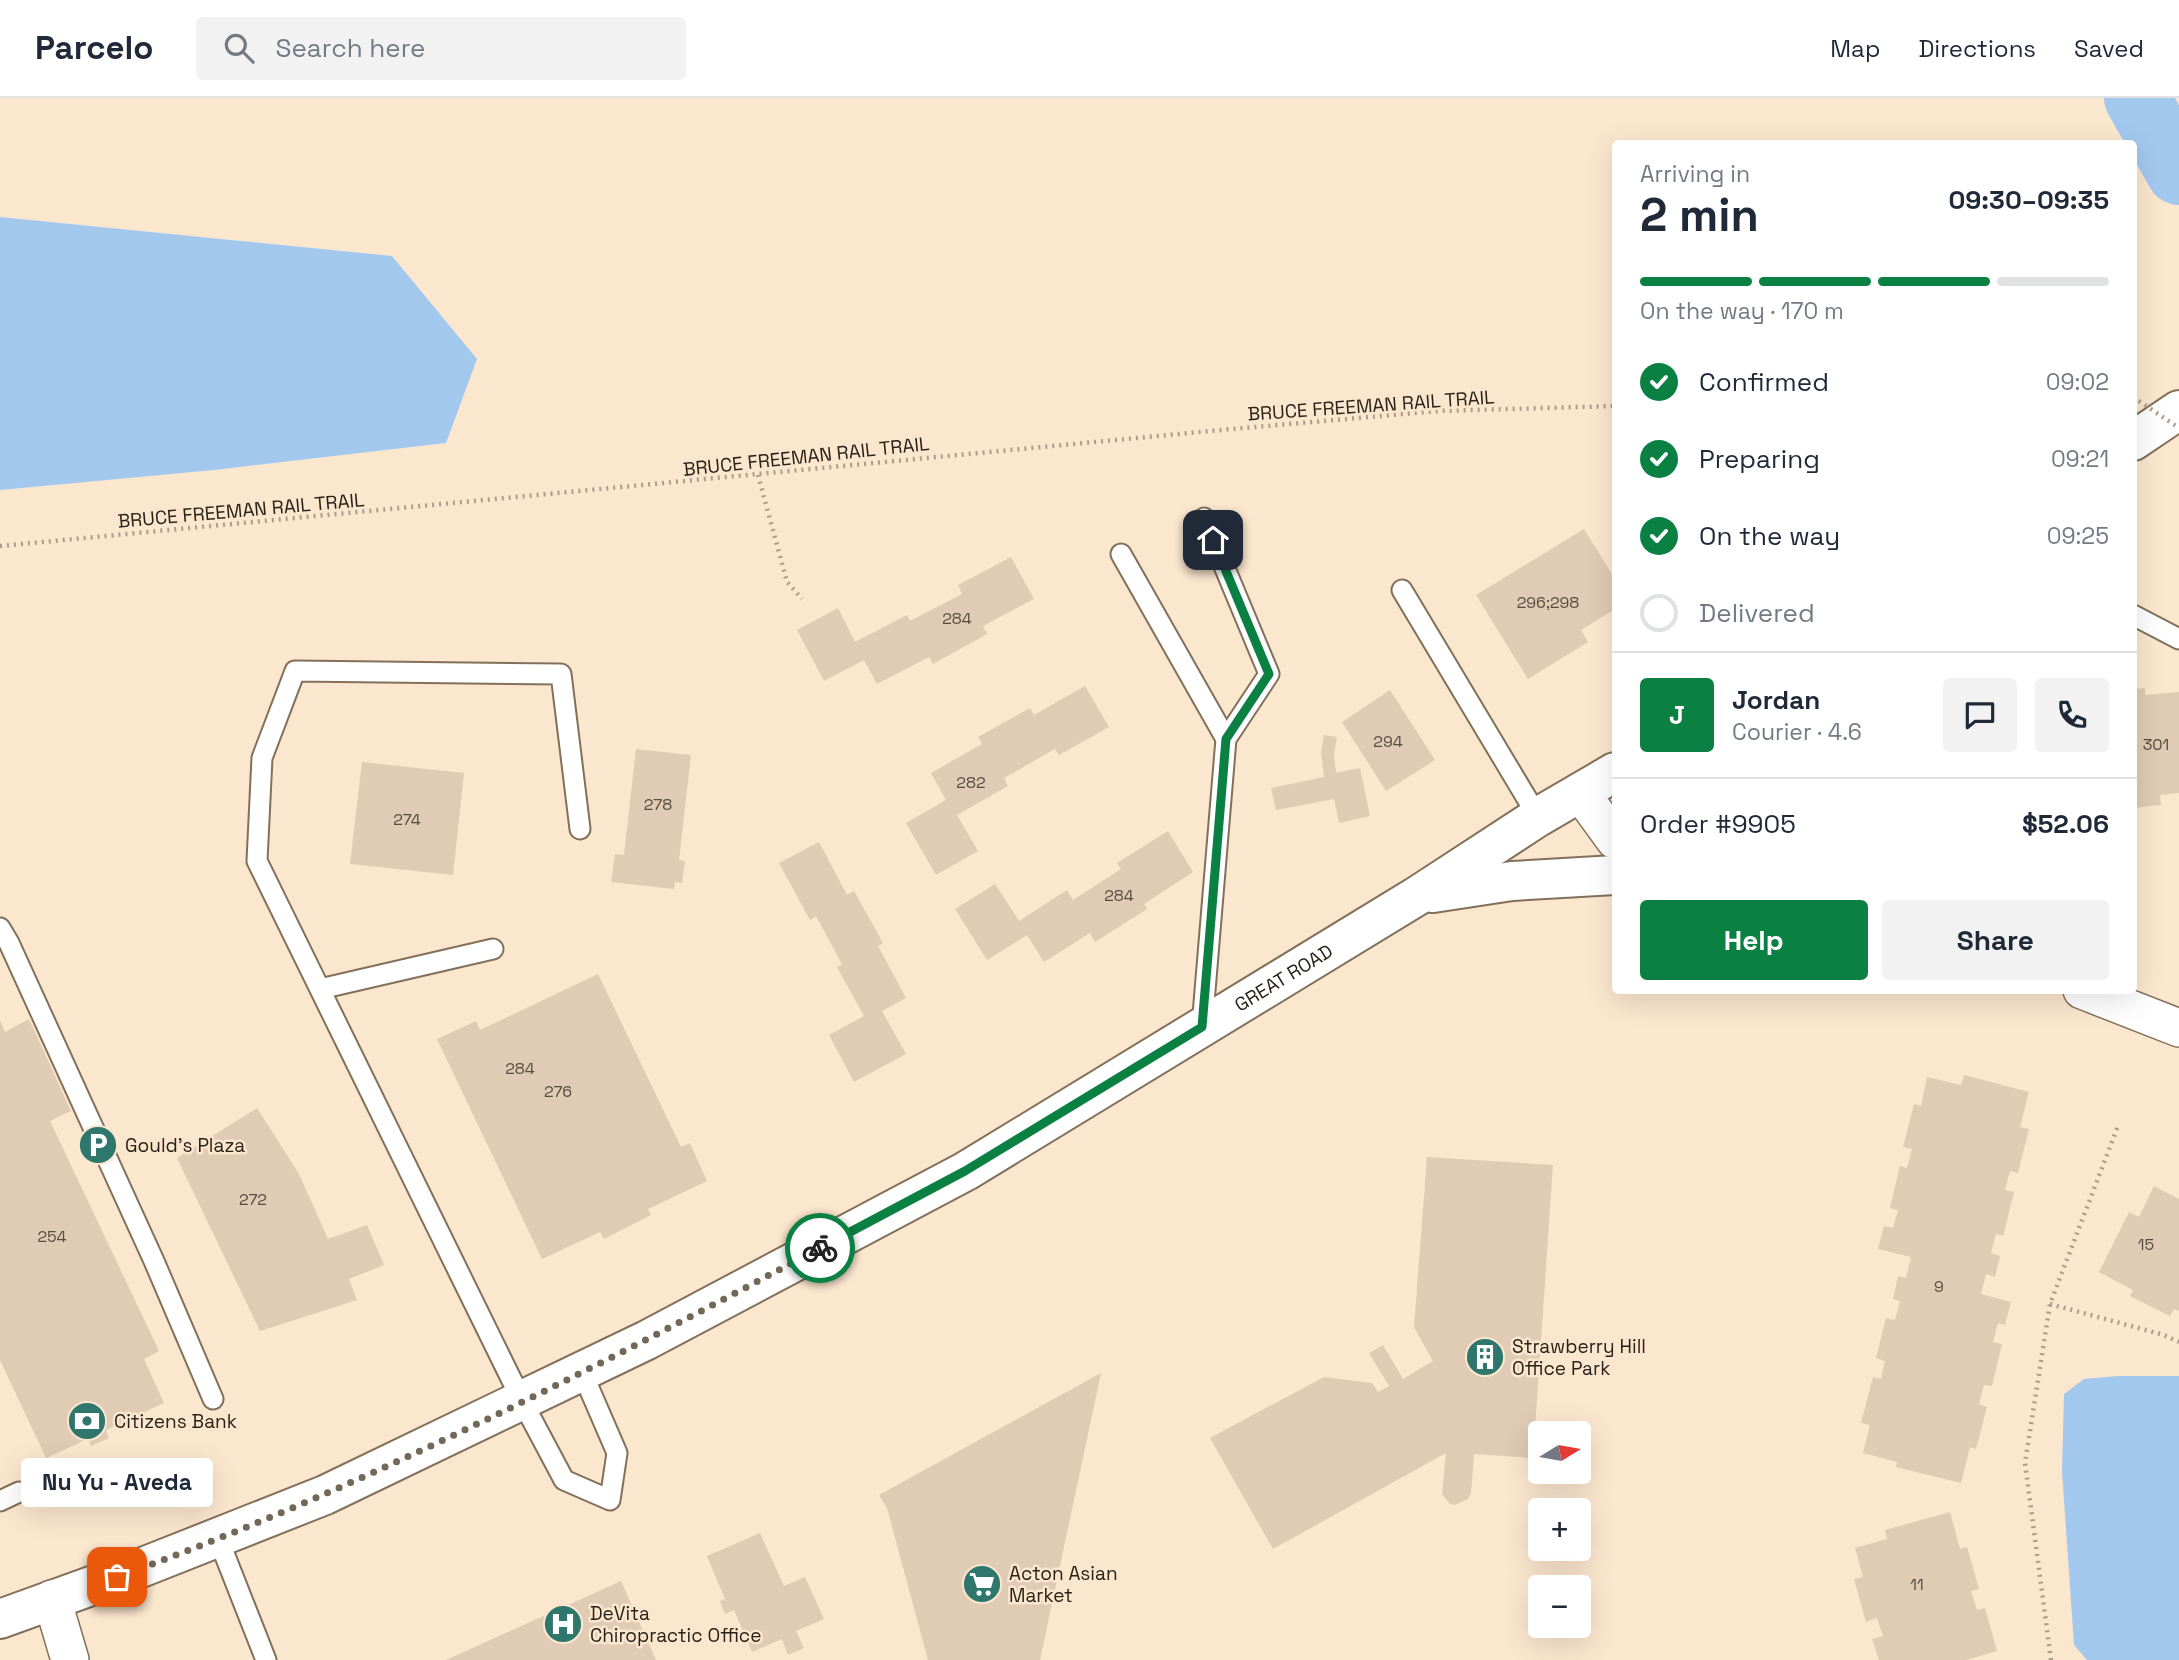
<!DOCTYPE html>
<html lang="en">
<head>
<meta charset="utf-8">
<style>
  body { margin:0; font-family:"Space Grotesk",sans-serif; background:#f2f2f3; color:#1f2937; height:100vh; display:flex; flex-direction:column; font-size:26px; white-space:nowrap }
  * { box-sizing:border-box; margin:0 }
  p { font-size:23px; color:#747a83 }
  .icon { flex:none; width:38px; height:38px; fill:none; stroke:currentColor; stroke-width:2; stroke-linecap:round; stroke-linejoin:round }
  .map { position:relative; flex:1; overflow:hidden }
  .panel { position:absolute; left:1612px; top:42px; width:525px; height:854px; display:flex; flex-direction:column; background:#fff; border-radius:7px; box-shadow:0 7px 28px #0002 }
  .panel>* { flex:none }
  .needle { width:46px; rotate:79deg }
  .controls { position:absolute; left:1528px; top:1323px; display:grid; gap:14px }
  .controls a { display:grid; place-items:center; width:63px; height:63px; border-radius:7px; background:#fff; box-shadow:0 7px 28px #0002; font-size:35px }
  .pin { position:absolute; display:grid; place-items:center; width:60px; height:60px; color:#fff; margin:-30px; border-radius:14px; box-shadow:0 4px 10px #0006 }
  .courier { position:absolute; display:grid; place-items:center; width:70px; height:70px; margin:-35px; border:5px solid #0b8043; border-radius:50%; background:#fff; color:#222; box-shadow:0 2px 9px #0007 }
  .bubble { position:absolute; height:49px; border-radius:7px; background:#fff; box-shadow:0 7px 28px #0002; font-size:23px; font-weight:700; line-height:49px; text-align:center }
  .headline em { font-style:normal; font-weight:700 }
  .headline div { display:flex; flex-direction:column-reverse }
  .headline { display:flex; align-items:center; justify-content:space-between; height:119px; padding:0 28px }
  h1 { font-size:46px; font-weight:700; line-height:52px }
  .bar { display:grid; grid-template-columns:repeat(4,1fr); gap:10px 7px; align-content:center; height:84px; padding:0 28px }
  .bar i { height:9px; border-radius:5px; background:#e0e1e3 }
  .bar .current { background:#0b8043 }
  .bar p { grid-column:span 4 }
  .line { display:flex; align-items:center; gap:18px; padding:0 28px; border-top:2px solid #e0e1e3 }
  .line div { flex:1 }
  .round { display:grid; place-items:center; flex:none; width:74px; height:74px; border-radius:7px; background:#f2f2f3 }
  ol { padding:0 28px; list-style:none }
  li { display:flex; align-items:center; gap:21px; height:77px }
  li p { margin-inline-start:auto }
  li .icon { padding:7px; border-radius:50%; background:#0b8043; color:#fff; stroke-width:4 }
  li:last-child { color:#747a83 }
  li i { width:38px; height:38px; border:4px solid #e0e1e3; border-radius:50% }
  .button { display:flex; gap:14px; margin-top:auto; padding:14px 28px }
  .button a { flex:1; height:80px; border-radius:7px; background:#0b8043; color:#fff; font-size:28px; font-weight:700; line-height:80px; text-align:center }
  .button a+a { background:#f2f2f3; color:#1f2937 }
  header { display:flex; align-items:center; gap:42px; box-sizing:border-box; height:98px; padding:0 35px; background:#fff; border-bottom:2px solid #e0e1e3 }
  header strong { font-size:33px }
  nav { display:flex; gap:38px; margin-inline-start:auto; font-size:24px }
  .search { width:490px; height:63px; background:#f2f2f3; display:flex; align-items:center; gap:18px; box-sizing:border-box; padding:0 24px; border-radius:7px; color:#747a83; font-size:26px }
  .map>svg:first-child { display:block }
</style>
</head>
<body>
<header>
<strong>Parcelo</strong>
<div class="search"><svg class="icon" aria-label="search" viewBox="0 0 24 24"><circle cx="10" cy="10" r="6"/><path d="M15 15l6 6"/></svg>Search here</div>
<nav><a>Map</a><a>Directions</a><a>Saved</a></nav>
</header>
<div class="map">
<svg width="2179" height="1562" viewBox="0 0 2179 1562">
  <rect width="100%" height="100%" fill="#fbe6ce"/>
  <path fill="#a3c8ee" d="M0,119L392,158L477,261L446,345L214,372L0,392Z
    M2117,1278H2179V1562H2087L2074,1547L2062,1373L2064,1296L2084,1281Z"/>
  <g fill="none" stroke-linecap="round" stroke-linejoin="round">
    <path stroke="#a3c8ee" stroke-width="66" d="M2137,0L2179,74"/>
  </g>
  <path fill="#e0cbb4" d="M1584,431L1615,481V511L1581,532L1588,544L1528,581L1476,497Z
    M1011,459L1034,501L983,528L987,536L933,566L929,559L877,586L864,562L824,583L797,532L838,510L855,544L907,517L910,523L962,496L958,487Z
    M1085,588L1109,629L1059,657L1055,651L1004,680L1008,688L957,717L978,753L936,777L906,725L946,702L931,675L982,646L978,639L1030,610L1034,617Z
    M2145,590V597L2179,594V695L2160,697L2161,707L2133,710V591Z
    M1390,592L1435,662L1386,693L1342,624Z
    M1324,637L1337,639L1334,656L1336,675L1360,670L1370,718L1339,725L1334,701L1276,712L1271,690L1324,679L1321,654Z
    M636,651L691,657L679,762L685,763L682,785L675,784L674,791L611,784L615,756L624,757Z
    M362,664L464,675L453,777L350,766Z
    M1168,733L1193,774L1144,806L1147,811L1095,844L1090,835L1044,864L1027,837L987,862L955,811L995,786L1019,823L1067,792L1073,802L1121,771L1117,765Z
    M819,744L847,797L854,793L883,845L878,848L906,900L882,913L906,956L854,984L829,937L864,918L837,869L842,866L816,818L810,822L779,765Z
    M598,876L681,1049L690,1045L707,1083L648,1111L651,1117L604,1141L600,1134L542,1161L437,941L476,923L480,932Z
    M29,921L71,1013L50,1023L159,1253L144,1261L164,1305L106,1332L109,1340L91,1348L88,1341L46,1360L0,1262V922L5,934Z
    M1964,977L2029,994L2020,1029L2029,1031L2018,1075L2010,1073L2005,1092L2014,1094L2003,1138L1996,1136L1991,1155L2000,1158L1995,1179L1986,1176L1981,1196L2011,1204L2005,1227L1998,1225L1993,1244L2002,1246L1992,1288L1984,1287L1979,1306L1987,1309L1976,1351L1970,1349L1961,1385L1896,1369L1897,1364L1863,1355L1870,1327L1861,1325L1873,1279L1881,1281L1885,1263L1876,1260L1886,1220L1895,1222L1900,1203L1893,1201L1898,1178L1906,1180L1911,1159L1878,1151L1884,1128L1893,1130L1898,1112L1890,1110L1900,1068L1907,1070L1912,1051L1903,1049L1914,1006L1921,1008L1927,979L1961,987Z
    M257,1010L299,1076L328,1141L367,1127L384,1167L349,1181L357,1202L260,1233L177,1060Z
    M1427,1059L1553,1067L1533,1360L1474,1356L1471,1395L1468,1401L1455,1407L1450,1406L1442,1396L1446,1355L1273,1451L1210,1340L1324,1279L1372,1285L1378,1294L1389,1288L1369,1255L1383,1247L1403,1281L1433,1263L1414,1229Z
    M2154,1088L2179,1101V1213L2174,1211L2170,1218L2130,1198L2133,1192L2099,1174L2129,1114L2139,1119Z
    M1101,1275L1040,1562H928L887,1410L879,1397Z
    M1950,1414L1960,1451L1967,1449L1979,1491L1971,1493L1977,1512L1985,1510L1997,1553L1966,1562H1879L1872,1541L1883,1538L1877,1520L1866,1524L1854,1481L1863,1479L1855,1450L1887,1441L1885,1432Z
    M760,1435L784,1488L805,1479L824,1521L796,1533L804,1550L788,1557L782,1541L752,1554L734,1512L725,1516L720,1503L725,1501L707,1458Z
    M621,1483L656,1562H446Z"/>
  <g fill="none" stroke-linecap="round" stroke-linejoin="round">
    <g stroke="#82705a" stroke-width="23">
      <path id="service" d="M1121,456L1226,641
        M1402,492L1538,719
        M2133,517L2179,541
        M580,731L561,576L295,573L262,660L257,763L522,1303L564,1382L610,1402L617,1355L582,1274
        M0,830L9,845L154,1163L213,1301
        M320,891L493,851
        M1202,929L1226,641L1269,576L1204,420
        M0,1403L19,1394
        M218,1440L266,1562"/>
    </g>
    <g stroke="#82705a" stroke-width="40">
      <path id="minor" d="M1580,694L1615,742
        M2082,892L2179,930
        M52,1501L70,1562"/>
    </g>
    <g stroke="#82705a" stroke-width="42">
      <g id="secondary">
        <path d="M2133,343L2179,312"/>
        <path d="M1433,795L1512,783L1615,777"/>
        <path id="s1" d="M0,1521L138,1471L325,1397L647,1242L966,1073L1417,798L1538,719L1615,674"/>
      </g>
    </g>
    <path stroke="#ac9c89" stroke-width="4.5" stroke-dasharray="2 5" stroke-linecap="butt" d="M758,377L787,484L802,501
      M0,448L1221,332L1438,313L1615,308
      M2050,1206L2164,1237L2179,1244
      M2051,1562L2025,1365L2050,1206L2118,1028"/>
    <use href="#service" stroke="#fff" stroke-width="19"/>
    <use href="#minor" stroke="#fff" stroke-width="37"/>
    <use href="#secondary" stroke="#fff" stroke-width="38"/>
    <path stroke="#ac9c89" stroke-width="4.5" stroke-dasharray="2 5" stroke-linecap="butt" d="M2133,299L2179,330"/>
  </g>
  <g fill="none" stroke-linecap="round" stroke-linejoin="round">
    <path stroke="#736758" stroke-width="7" stroke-dasharray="0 12.6" d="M117,1479C361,1391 592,1272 820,1150"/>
    <path stroke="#0b8043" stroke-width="9" d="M820,1150L965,1073L1202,929L1226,641L1269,576L1213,442"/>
  </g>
  <defs>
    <g id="parking-disc" transform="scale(2.0125)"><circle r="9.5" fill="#2f766d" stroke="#fbe6ce"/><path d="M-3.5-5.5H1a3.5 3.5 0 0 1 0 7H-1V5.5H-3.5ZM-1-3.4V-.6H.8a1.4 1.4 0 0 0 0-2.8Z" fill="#fff"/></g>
    <g id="building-disc" transform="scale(2.0125)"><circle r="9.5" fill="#2f766d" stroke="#fbe6ce"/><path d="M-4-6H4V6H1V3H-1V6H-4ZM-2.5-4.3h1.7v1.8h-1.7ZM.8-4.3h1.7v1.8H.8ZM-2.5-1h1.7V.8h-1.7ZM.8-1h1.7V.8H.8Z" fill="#fff"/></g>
    <g id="bank-disc" transform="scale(2.0125)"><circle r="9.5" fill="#2f766d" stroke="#fbe6ce"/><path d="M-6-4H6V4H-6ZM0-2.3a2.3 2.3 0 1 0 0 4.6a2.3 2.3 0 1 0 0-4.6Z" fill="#fff"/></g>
    <g id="supermarket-disc" transform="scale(2.0125)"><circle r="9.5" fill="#2f766d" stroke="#fbe6ce"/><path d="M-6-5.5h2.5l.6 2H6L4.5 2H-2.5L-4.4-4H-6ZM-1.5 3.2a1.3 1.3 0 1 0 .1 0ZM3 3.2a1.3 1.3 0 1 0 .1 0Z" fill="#fff"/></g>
    <g id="hospital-disc" transform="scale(2.0125)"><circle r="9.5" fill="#2f766d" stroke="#fbe6ce"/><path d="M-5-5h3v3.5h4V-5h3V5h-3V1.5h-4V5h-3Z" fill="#fff"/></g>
  </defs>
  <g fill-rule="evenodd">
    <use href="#parking-disc" x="98" y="1047"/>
    <use href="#building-disc" x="1485" y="1259"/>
    <use href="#bank-disc" x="87" y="1323"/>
    <use href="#supermarket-disc" x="982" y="1486"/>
    <use href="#hospital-disc" x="563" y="1526"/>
  </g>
  <g text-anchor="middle" stroke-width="5" stroke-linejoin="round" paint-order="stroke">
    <g font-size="16" fill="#584c40">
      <text x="1548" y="510">296;298</text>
      <text x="957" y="526">284</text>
      <text x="1388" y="649">294</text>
      <text x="2156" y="652">301</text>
      <text x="971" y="690">282</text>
      <text x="658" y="712">278</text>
      <text x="407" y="727">274</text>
      <text x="1119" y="803">284</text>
      <text x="520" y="976">284</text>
      <text x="558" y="999">276</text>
      <text x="253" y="1107">272</text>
      <text x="52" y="1144">254</text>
      <text x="2146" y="1152">15</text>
      <text x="1939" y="1194">9</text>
      <text x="1917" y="1492">11</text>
    </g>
    <g font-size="19" fill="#2a2219" stroke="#fbe6ce">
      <text transform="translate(1371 307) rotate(-4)" y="7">BRUCE FREEMAN RAIL TRAIL</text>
      <text transform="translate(806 358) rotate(-6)" y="7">BRUCE FREEMAN RAIL TRAIL</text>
      <text transform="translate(241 412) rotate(-5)" y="7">BRUCE FREEMAN RAIL TRAIL</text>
      <text dy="7" stroke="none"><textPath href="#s1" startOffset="1438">GREAT ROAD</textPath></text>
    </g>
    <g font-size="19" fill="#2a2219" stroke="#fbe6ce" text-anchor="start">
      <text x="125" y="1054">Gould's Plaza</text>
      <text x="1512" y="1255">Strawberry Hill<tspan x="1512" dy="22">Office Park</tspan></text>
      <text x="114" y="1330">Citizens Bank</text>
      <text x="1009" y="1482">Acton Asian<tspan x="1009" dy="22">Market</tspan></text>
      <text x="590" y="1522">DeVita<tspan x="590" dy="22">Chiropractic Office</tspan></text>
    </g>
  </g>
</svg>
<div class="controls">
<a><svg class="needle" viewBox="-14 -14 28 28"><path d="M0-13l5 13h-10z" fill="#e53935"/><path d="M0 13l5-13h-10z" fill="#747a83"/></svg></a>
<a>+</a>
<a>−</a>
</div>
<div class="pin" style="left:117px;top:1479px;background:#ea580c"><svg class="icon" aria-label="bag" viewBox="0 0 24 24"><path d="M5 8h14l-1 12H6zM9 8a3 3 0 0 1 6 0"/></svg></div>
<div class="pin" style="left:1213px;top:442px;background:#1f2937"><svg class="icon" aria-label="home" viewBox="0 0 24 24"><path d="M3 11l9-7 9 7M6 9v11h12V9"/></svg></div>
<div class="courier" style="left:820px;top:1150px"><svg class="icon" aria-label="bike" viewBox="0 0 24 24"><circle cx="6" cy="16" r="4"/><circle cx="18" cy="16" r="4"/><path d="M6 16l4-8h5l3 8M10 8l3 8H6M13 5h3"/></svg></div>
<div class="bubble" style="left:21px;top:1360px;width:192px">Nu Yu - Aveda</div>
<section class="panel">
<div class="headline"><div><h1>2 min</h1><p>Arriving in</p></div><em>09:30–09:35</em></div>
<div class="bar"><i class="current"></i><i class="current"></i><i class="current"></i><i></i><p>On the way · 170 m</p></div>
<ol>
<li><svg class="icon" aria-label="check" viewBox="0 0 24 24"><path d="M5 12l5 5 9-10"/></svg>Confirmed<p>09:02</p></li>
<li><svg class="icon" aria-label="check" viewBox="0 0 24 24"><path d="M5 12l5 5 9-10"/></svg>Preparing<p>09:21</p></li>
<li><svg class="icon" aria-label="check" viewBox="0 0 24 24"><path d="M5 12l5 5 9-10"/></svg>On the way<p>09:25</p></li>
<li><i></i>Delivered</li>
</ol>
<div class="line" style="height:126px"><b class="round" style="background:#0b8043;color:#fff">J</b><div><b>Jordan</b><p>Courier · 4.6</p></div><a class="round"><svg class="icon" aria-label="chat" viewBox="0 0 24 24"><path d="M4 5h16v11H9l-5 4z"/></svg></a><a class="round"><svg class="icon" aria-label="phone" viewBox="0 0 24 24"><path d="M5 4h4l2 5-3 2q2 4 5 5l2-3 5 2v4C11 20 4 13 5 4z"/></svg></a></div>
<div class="line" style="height:91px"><div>Order #9905</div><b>$52.06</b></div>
<div class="button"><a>Help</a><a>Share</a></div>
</section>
</div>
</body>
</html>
